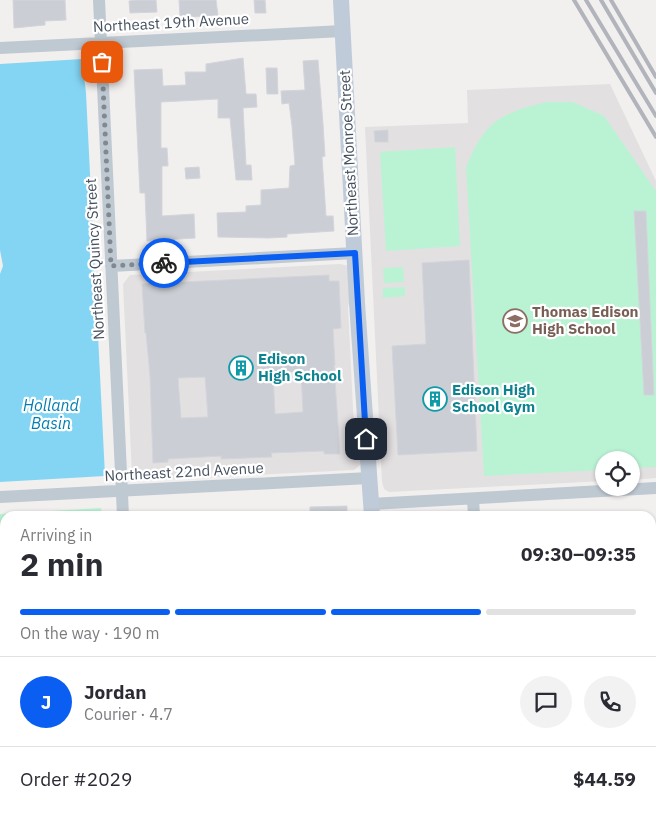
<!DOCTYPE html>
<html lang="en">
<head>
<meta charset="utf-8">
<style>
  body { margin:0; font-family:"IBM Plex Sans",sans-serif; background:#f2f2f3; color:#2b2b33; height:100vh; display:flex; flex-direction:column; font-size:19px; white-space:nowrap }
  * { box-sizing:border-box; margin:0 }
  p { font-size:16px; color:#7c7c81 }
  .icon { flex:none; width:28px; height:28px; fill:none; stroke:currentColor; stroke-width:2; stroke-linecap:round; stroke-linejoin:round }
  .map { position:relative; flex:1; overflow:hidden }
  .sheet { position:absolute; left:0px; top:511px; width:656px; height:311px; display:flex; flex-direction:column; background:#fff; border-radius:15px 15px 0 0; box-shadow:0 1px 4px #0004 }
  .sheet>* { flex:none }
  .fabs { position:absolute; left:595px; top:451px; display:grid; gap:10px }
  .fabs a { display:grid; place-items:center; width:45px; height:45px; border-radius:50%; background:#fff; box-shadow:0 1px 4px #0004; font-size:25px }
  .pin { position:absolute; display:grid; place-items:center; width:42px; height:42px; color:#fff; margin:-21px; border-radius:10px; box-shadow:0 2px 8px #0006 }
  .courier { position:absolute; display:grid; place-items:center; width:50px; height:50px; margin:-25px; border:4px solid #0a5ff2; border-radius:50%; background:#fff; color:#222; box-shadow:0 1px 6px #0007 }
  .overview em { font-style:normal; font-weight:700 }
  .overview div { display:flex; flex-direction:column-reverse }
  .overview { display:flex; align-items:center; justify-content:space-between; height:85px; padding:0 20px }
  h1 { font-size:32px; font-weight:700; line-height:38px }
  .bar { display:grid; grid-template-columns:repeat(4,1fr); gap:8px 5px; align-content:center; height:60px; padding:0 20px }
  .bar i { height:6px; border-radius:4px; background:#e1e1e2 }
  .bar .on { background:#0a5ff2 }
  .bar p { grid-column:span 4 }
  .line { display:flex; align-items:center; gap:12px; padding:0 20px; border-top:1px solid #e1e1e2 }
  .line div { flex:1 }
  .round { display:grid; place-items:center; flex:none; width:52px; height:52px; border-radius:26px; background:#f2f2f3 }
  .map>svg:first-child { display:block }
</style>
</head>
<body>
<div class="map">
<svg width="656" height="822" viewBox="0 0 656 822">
  <rect width="100%" height="100%" fill="#f2efef"/>
  <path fill="#e3e0e1" d="M610,84L656,181V478L631,480V460H604V481L389,492L384,489L382,482L365,127L468,123L467,90Z
    M340,264L349,266L353,288L348,307L354,429L359,440L361,464L354,470L139,481L132,475L123,284L130,275Z"/>
  <path fill="#baf3d4" d="M547,102H573L604,116L656,191V467L631,468V460H604V470L484,476L466,167C485,121 500,113 547,102Z
    M455,147L460,246L386,251L380,152Z
    M403,267L404,282L384,283L383,268Z
    M405,287V296L383,298V288Z
    M101,508L102,516H5V701L0,702V514Z"/>
  <path fill="#84d5f3" d="M82,59L86,93L105,476L0,482V274L3,266L0,250V64Z"/>
  <path fill="#cbced4" stroke="#d3d5db" fill-rule="evenodd" d="M13,0H65L66,20L45,21V25L14,28Z
    M138,0H156L157,12L130,13L129,1Z
    M179,0H216L218,15L180,18Z
    M254,0H265L266,13H255Z
    M243,58L246,94H256L257,107L243,108L246,165H251L252,180H236L230,118H218V99L161,102V148H167L168,166H162V216L194,214L195,238L147,241L145,193H140L134,70L162,69L163,86L186,85L185,72H206V64Z
    M318,60L323,124L325,156L322,157L326,216H333L334,231L287,234V237L268,238L218,237L217,213L246,212V206L261,205V190L289,188L290,166L295,165L292,126L289,103L282,104L281,91L305,90L303,61Z
    M266,68H277L278,94H267Z
    M388,130V142H375L374,131Z
    M199,167L200,178L186,179L185,168Z
    M634,211H646L654,395H644Z
    M469,260L477,451L398,455L392,346L426,344L422,263Z
    M329,275V281H339L341,328L333,329L335,365H334L340,454H324V451L271,453L272,457L221,459V456L168,459V462L153,463L150,376L146,333H145L142,284ZM301,371L303,412L275,414L273,373ZM205,377L208,417L181,418L178,378Z
    M347,506V516H310V507Z"/>
  <g fill="none" stroke-linecap="round" stroke-linejoin="round">
    <path stroke="#bfc9d2" stroke-width="12" d="M99,0L123,516
      M0,48L343,31
      M111,266L355,253
      M0,497L369,478
      M473,499L474,516
      M371,504L656,488
      M0,720L5,719
      M651,734H656
      M137,818V822
      M491,818V822"/>
    <path stroke="#c0cbda" stroke-width="16" d="M341,0L357,303L372,516
      M386,818V822"/>
    <path stroke="#b1b4ba" stroke-width="4" d="M574,0L656,137
      M586,0L656,116
      M601,0L656,93
      M611,0L656,77"/>
  </g>
  <g fill="none" stroke-linecap="round" stroke-linejoin="round">
    <path stroke="#828891" stroke-width="5" stroke-dasharray="0 9" d="M102,62L111,266L164,263"/>
    <path stroke="#0a5ff2" stroke-width="6" d="M164,263L355,253L366,439"/>
  </g>
  <defs>
    <g id="school-ring" transform="scale(1.25)"><circle r="9.5" fill="#fff" stroke="#8d6e63" stroke-width="1.5"/><path d="M0-5L7-2L0 1L-7-2ZM-4 1L0 2.5L4 1V4Q0 6-4 4Z" fill="#8d6e63"/></g>
    <g id="building-ring" transform="scale(1.25)"><circle r="9.5" fill="#fff" stroke="#0f9aa8" stroke-width="1.5"/><path d="M-4-6H4V6H1V3H-1V6H-4ZM-2.5-4.3h1.7v1.8h-1.7ZM.8-4.3h1.7v1.8H.8ZM-2.5-1h1.7V.8h-1.7ZM.8-1h1.7V.8H.8Z" fill="#0f9aa8"/></g>
  </defs>
  <g fill-rule="evenodd">
    <use href="#school-ring" x="515" y="321"/>
    <use href="#building-ring" x="241" y="368"/>
    <use href="#building-ring" x="435" y="399"/>
  </g>
  <g text-anchor="middle" stroke-width="4.5" stroke-linejoin="round" paint-order="stroke">
    <g font-size="15" fill="#46515f" stroke="#fff">
      <text transform="translate(171 23) rotate(-3)" y="5">Northeast 19th Avenue</text>
      <text transform="translate(349 153) rotate(-93)" y="5">Northeast Monroe Street</text>
      <text transform="translate(95 259) rotate(-93)" y="5">Northeast Quincy Street</text>
      <text transform="translate(184 472) rotate(-3)" y="5">Northeast 22nd Avenue</text>
    </g>
    <g font-size="15" font-weight="bold" fill="#785e54" stroke="#fff" text-anchor="start">
      <text x="532" y="317">Thomas Edison<tspan x="532" dy="17">High School</tspan></text>
    </g>
    <g font-size="15" font-weight="bold" fill="#0d838f" stroke="#fff" text-anchor="start">
      <text x="258" y="364">Edison<tspan x="258" dy="17">High School</tspan></text>
      <text x="452" y="395">Edison High<tspan x="452" dy="17">School Gym</tspan></text>
    </g>
    <g font-size="16" font-style="italic" fill="#017eaf" stroke="#fff">
      <text x="51" y="411">Holland<tspan x="51" dy="18">Basin</tspan></text>
    </g>
  </g>
</svg>
<div class="fabs">
<a><svg class="icon" aria-label="locate" viewBox="0 0 24 24"><circle cx="12" cy="12" r="6"/><path d="M12 2v4M12 18v4M2 12h4M18 12h4"/></svg></a>
</div>
<div class="pin" style="left:102px;top:62px;background:#ea580c"><svg class="icon" aria-label="bag" viewBox="0 0 24 24"><path d="M5 8h14l-1 12H6zM9 8a3 3 0 0 1 6 0"/></svg></div>
<div class="pin" style="left:366px;top:439px;background:#1f2937"><svg class="icon" aria-label="home" viewBox="0 0 24 24"><path d="M3 11l9-7 9 7M6 9v11h12V9"/></svg></div>
<div class="courier" style="left:164px;top:263px"><svg class="icon" aria-label="bike" viewBox="0 0 24 24"><circle cx="6" cy="16" r="4"/><circle cx="18" cy="16" r="4"/><path d="M6 16l4-8h5l3 8M10 8l3 8H6M13 5h3"/></svg></div>
<section class="sheet">
<div class="overview"><div><h1>2 min</h1><p>Arriving in</p></div><em>09:30–09:35</em></div>
<div class="bar"><i class="on"></i><i class="on"></i><i class="on"></i><i></i><p>On the way · 190 m</p></div>
<div class="line" style="height:90px"><b class="round" style="background:#0a5ff2;color:#fff">J</b><div><b>Jordan</b><p>Courier · 4.7</p></div><a class="round"><svg class="icon" aria-label="chat" viewBox="0 0 24 24"><path d="M4 5h16v11H9l-5 4z"/></svg></a><a class="round"><svg class="icon" aria-label="phone" viewBox="0 0 24 24"><path d="M5 4h4l2 5-3 2q2 4 5 5l2-3 5 2v4C11 20 4 13 5 4z"/></svg></a></div>
<div class="line" style="height:65px"><div>Order #2029</div><b>$44.59</b></div>
</section>
</div>
</body>
</html>
